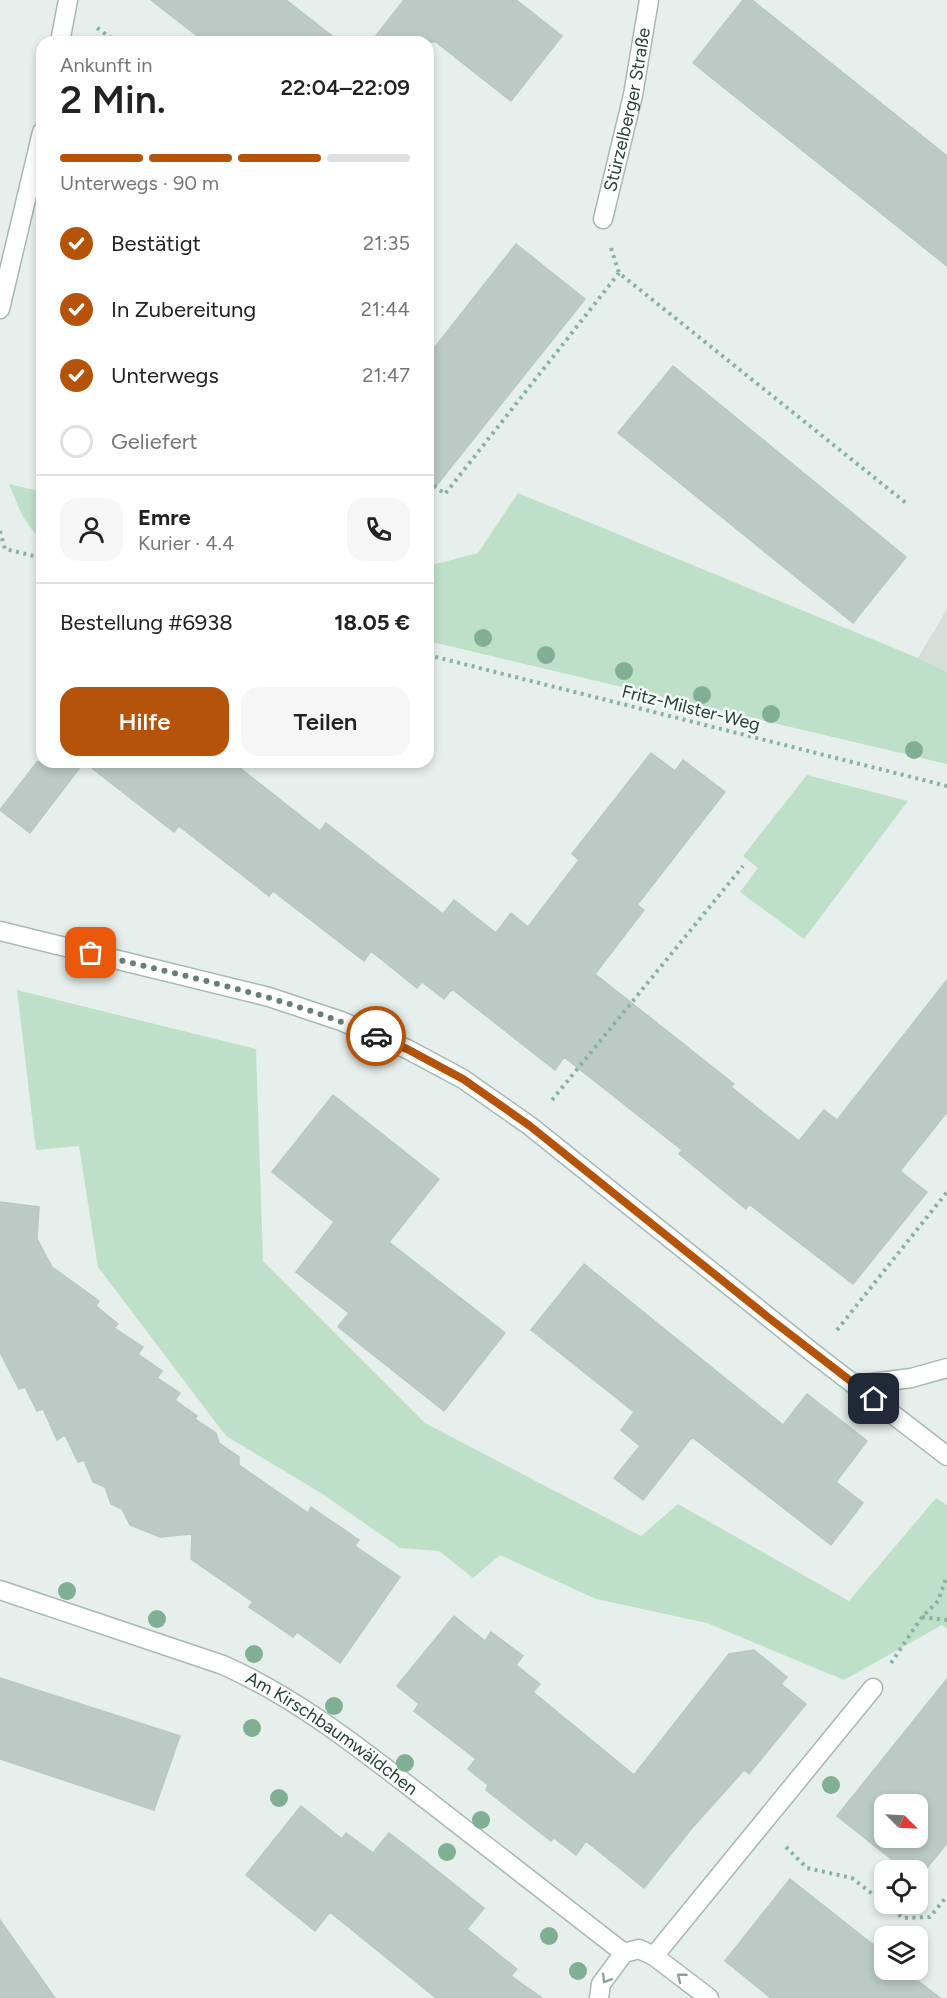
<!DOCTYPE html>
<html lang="de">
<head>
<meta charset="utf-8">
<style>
  body { margin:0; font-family:Figtree,sans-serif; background:#f6f6f6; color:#222; height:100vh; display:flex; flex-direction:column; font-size:22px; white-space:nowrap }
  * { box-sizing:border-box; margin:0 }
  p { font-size:20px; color:#767676 }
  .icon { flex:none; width:33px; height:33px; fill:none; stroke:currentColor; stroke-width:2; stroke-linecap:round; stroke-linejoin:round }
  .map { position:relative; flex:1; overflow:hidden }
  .panel { position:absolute; left:36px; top:36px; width:398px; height:732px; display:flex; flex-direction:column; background:#fff; border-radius:18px; box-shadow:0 3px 9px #0003 }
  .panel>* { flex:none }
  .needle { width:39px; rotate:114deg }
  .tools { position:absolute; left:874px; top:1794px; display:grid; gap:12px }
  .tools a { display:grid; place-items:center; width:54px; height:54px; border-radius:12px; background:#fff; box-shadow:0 3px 9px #0003; font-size:30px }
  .pin { position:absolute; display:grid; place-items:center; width:51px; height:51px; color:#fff; margin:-26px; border-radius:12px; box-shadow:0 3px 9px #0006 }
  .courier { position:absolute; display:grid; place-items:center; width:60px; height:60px; margin:-30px; border:4px solid #b45309; border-radius:50%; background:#fff; color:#222; box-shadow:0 2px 8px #0007 }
  .headline em { font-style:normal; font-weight:600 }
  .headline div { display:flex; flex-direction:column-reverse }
  .headline { display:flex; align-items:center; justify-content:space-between; height:102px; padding:0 24px }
  h1 { font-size:39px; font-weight:600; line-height:45px }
  .bar { display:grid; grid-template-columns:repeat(4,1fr); gap:9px 6px; align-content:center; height:72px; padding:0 24px }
  .bar i { height:8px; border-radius:4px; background:#e0e0e0 }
  .bar .current { background:#b45309 }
  .bar p { grid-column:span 4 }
  .line { display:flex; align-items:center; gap:15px; padding:0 24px; border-top:2px solid #e0e0e0 }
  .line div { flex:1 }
  .round { display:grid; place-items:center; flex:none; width:63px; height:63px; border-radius:18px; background:#f6f6f6 }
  ol { padding:0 24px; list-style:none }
  li { display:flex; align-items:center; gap:18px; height:66px }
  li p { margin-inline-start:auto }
  li .icon { padding:6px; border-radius:50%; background:#b45309; color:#fff; stroke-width:4 }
  li:last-child { color:#767676 }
  li i { width:33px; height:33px; border:3px solid #e0e0e0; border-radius:50% }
  .action { display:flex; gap:12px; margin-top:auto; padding:12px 24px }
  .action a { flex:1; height:69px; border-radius:18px; background:#b45309; color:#fff; font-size:24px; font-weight:600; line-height:69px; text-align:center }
  .action a+a { background:#f6f6f6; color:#222 }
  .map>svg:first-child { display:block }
</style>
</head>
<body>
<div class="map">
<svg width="947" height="1998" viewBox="0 0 947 1998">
  <rect width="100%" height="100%" fill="#e6efeb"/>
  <path fill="#d4dfda" d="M947,609V672L918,658Z"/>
  <path fill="#bfe0c8" d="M9,484L42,492V538C24,527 17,503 9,484Z
    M518,493L918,658L947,672V764L428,641V566L478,553Z
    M807,775L908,801L804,939L740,892L758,868L743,856Z
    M17,990L256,1049L263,1261L425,1423L641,1536L678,1504L849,1601L936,1498L947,1505V1629L942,1625L844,1680L707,1623L596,1599L500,1555L473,1578L439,1551L400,1548L324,1495L226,1436L98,1267L79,1146L36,1150Z"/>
  <path fill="#bbcac4" stroke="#b8c9c2" stroke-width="1.5" fill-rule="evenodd" d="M151,0H286L340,42H205Z
    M404,0H516L562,36L511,101L436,42H371Z
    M743,0H752L947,156V266L693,63Z
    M516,244L585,299L428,496V356Z
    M673,366L906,557L853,623L618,433Z
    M651,753L675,771L683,760L725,792L637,905L644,910L595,974L734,1084L731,1087L799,1141L824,1110L837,1120L947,980V1112L900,1171L927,1192L853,1284L749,1204L746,1209L679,1154L682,1150L564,1057L555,1070L452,989L444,999L422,982L417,988L371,951L364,961L273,891L269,896L179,826L174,832L84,762L30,833L0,810L37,762H232L320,831L326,823L443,914L454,900L496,933L511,913L528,927L579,860L572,854Z
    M333,1095L439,1179L389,1242L505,1333L444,1411L338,1327L349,1313L296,1272L334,1222L272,1172Z
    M0,1202L39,1207L37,1239L52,1267L99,1301L96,1306L118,1324L114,1328L143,1347L138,1354L162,1371L157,1378L180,1393L175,1400L197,1416L195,1419L216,1433L219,1443L239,1457V1465L308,1513L311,1507L359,1540L355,1546L400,1577L340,1663L297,1632L293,1637L249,1607L253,1602L191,1559L192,1534L160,1537L130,1525L122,1509L111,1504L105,1487L93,1482L84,1460L78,1462L65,1435L57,1440L43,1409L37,1411L25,1387L19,1389L0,1352Z
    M584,1264L783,1425L807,1394L867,1441L836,1482L863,1503L831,1545L692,1437L643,1500L614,1478L640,1446L621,1430L634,1412L531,1330Z
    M454,1616L485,1641L491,1632L523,1656L516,1665L540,1684L533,1692L634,1775L729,1654L754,1650L787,1677L781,1684L806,1704L749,1774L744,1770L692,1828L644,1888L586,1841L576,1855L554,1838L551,1841L486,1790L488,1785L468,1769L476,1759L414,1711L419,1704L397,1686Z
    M0,1678L180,1736L154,1810L0,1759Z
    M947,1679V1843L918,1879V1870H905L837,1816ZM885,1804H918V1838H885Z
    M301,1806L342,1839L346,1833L373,1853L389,1833L419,1856L484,1908L467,1929L517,1969L511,1976L542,1998H436L330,1912L315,1931L246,1875Z
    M790,1879L885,1954V1970H904L940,1998H771L725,1961Z
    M0,1920L55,1998H0Z"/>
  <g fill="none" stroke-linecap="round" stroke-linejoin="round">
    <g stroke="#a8b8b2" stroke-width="21">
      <g id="minor">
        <path d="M60,42L68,0"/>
        <path id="s1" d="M603,219L633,95L649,0"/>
        <path d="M0,309L42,132"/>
        <path d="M0,931L269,997L341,1021L407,1049L463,1079L530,1126L817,1356L947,1456"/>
        <path d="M856,1385L911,1378L947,1368"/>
        <path id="s2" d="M0,1590L223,1665C299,1699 362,1750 427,1800C493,1851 559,1902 624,1953"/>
        <path d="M654,1956L873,1688"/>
        <path d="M599,1998L601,1984L624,1953L639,1949L654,1956L709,1998"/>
      </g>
    </g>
    <path stroke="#86b3a5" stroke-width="4" stroke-dasharray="3 4.5" stroke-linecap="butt" d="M97,28L117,42
      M611,248L619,273L906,503
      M428,481L445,494L619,273
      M0,531L5,549L42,558
      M428,655L947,786
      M552,1100L743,866
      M837,1330L947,1192
      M922,1617L947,1620
      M891,1663L922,1617L938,1601L947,1576
      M786,1847L807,1868L852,1878L903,1918L930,1917L947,1896"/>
    <use href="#minor" stroke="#fff" stroke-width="18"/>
  </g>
  <g fill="#80af93">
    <circle cx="483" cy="638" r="9"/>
    <circle cx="546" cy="655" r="9"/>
    <circle cx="624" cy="671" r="9"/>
    <circle cx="702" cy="695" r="9"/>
    <circle cx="771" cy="714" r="9"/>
    <circle cx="914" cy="750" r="9"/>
    <circle cx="67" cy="1591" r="9"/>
    <circle cx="157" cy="1619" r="9"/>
    <circle cx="254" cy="1654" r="9"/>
    <circle cx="334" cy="1706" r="9"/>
    <circle cx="252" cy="1728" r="9"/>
    <circle cx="405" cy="1763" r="9"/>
    <circle cx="831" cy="1785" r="9"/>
    <circle cx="279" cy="1798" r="9"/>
    <circle cx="481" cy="1820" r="9"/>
    <circle cx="447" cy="1852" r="9"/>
    <circle cx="549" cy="1936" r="9"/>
    <circle cx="578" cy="1971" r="9"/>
  </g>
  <defs><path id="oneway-chevron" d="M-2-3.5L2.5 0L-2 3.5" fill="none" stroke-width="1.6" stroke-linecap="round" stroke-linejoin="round" transform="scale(1.5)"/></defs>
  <g stroke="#92a09c">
    <use href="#oneway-chevron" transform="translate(681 1977) rotate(-142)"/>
    <use href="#oneway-chevron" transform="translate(606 1979) rotate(122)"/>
  </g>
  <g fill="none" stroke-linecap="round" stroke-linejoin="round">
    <path stroke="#687f78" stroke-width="6" stroke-dasharray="0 10.8" d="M91,953C187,977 285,996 376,1036"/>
    <path stroke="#b45309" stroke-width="8" d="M376,1036L407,1049L463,1079L530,1126L769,1318L874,1399"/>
  </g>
  <g text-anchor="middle" stroke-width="5" stroke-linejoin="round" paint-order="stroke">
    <g font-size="18" fill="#24423a" stroke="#f7fbf9">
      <text dy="6" stroke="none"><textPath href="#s1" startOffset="112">Stürzelberger Straße</textPath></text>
      <text transform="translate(691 708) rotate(14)" y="6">Fritz-Milster-Weg</text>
      <text dy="6" stroke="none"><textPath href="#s2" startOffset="364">Am Kirschbaumwäldchen</textPath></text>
    </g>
  </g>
</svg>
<div class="tools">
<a><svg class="needle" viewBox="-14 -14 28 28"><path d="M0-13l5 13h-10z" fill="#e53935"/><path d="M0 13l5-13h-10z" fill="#767676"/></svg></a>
<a><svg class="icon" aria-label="locate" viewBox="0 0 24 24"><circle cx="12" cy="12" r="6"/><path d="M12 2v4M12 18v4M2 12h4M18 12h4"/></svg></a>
<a><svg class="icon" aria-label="layers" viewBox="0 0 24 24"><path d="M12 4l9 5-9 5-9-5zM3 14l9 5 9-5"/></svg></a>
</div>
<div class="pin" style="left:91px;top:953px;background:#ea580c"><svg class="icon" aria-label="bag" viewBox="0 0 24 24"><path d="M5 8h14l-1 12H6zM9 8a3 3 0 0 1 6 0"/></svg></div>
<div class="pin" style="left:874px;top:1399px;background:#1f2937"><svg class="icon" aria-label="home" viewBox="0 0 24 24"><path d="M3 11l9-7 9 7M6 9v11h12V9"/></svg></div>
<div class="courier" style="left:376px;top:1036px"><svg class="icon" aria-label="car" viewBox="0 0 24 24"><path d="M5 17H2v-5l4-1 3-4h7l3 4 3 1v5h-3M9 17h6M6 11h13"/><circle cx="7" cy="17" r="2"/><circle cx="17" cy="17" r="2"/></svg></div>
<section class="panel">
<div class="headline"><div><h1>2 Min.</h1><p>Ankunft in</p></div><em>22:04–22:09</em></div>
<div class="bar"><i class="current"></i><i class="current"></i><i class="current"></i><i></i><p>Unterwegs · 90 m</p></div>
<ol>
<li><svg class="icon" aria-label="check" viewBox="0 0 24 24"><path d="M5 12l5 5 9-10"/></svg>Bestätigt<p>21:35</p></li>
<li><svg class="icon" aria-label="check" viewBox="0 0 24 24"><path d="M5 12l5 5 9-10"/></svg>In Zubereitung<p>21:44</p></li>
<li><svg class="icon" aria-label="check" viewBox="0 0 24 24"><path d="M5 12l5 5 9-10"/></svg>Unterwegs<p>21:47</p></li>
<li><i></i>Geliefert</li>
</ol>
<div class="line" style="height:108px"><a class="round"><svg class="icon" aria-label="person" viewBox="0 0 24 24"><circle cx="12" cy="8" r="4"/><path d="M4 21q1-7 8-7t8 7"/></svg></a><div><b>Emre</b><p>Kurier · 4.4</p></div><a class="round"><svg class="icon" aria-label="phone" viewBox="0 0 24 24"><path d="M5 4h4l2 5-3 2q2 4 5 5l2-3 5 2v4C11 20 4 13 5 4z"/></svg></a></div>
<div class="line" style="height:78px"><div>Bestellung #6938</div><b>18.05 €</b></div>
<div class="action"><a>Hilfe</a><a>Teilen</a></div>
</section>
</div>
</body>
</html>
